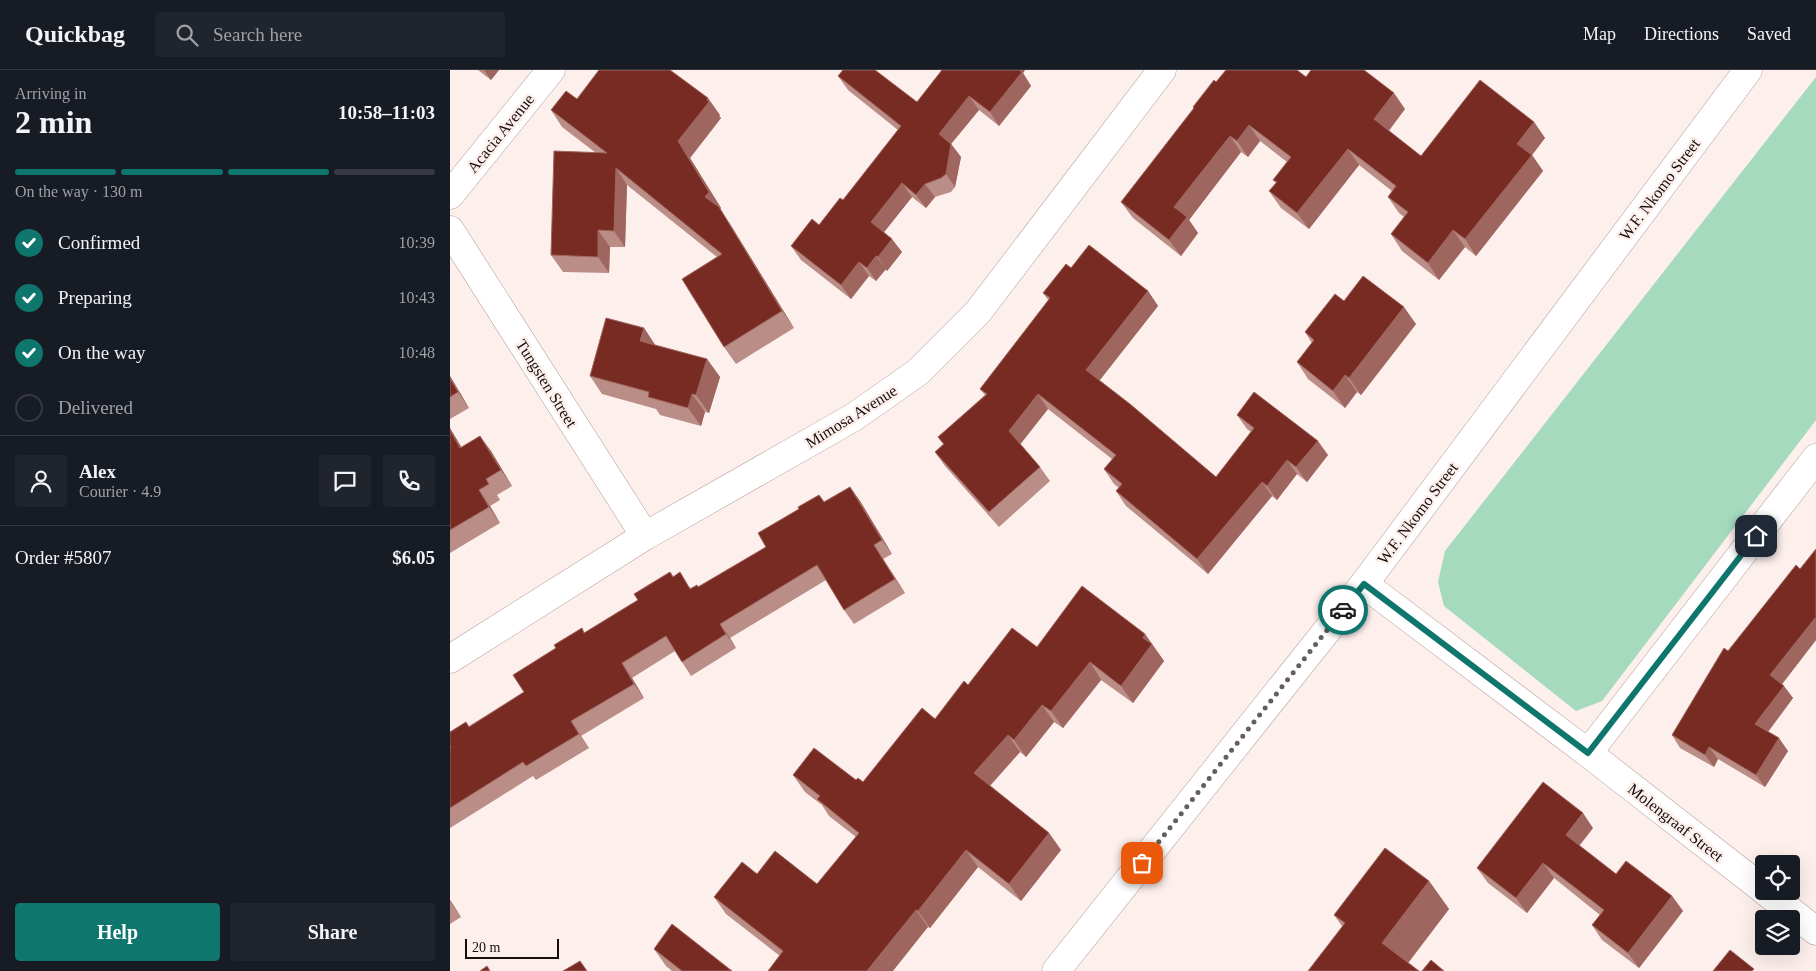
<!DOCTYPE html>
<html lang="en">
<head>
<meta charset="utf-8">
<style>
  body { margin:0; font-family:"Times New Roman",serif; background:#20242c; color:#f1f3f6; height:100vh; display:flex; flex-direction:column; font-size:19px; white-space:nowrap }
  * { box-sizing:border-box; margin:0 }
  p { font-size:16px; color:#9ea1a6 }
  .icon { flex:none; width:28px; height:28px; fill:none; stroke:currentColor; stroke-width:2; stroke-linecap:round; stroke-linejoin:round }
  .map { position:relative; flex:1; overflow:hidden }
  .side { display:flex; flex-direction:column; background:#171b24; width:450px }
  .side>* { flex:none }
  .controls { position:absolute; left:1305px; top:785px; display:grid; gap:10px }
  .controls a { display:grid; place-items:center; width:45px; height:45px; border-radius:5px; background:#171b24; box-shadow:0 5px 20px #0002; font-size:25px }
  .scale { position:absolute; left:15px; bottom:12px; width:94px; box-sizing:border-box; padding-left:5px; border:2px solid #160e0d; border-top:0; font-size:14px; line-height:18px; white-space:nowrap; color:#160e0d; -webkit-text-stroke:4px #fdefec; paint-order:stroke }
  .pin { position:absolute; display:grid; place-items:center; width:42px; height:42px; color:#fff; margin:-21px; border-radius:10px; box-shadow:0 2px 8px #0006 }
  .courier { position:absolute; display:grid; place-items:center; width:50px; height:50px; margin:-25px; border:4px solid #0f766e; border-radius:50%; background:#fff; color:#222; box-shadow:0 1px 6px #0007 }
  .overview em { font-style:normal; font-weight:800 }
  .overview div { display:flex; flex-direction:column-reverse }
  .overview { display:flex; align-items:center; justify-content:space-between; height:85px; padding:0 15px }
  h1 { font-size:32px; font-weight:800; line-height:38px }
  .bar { display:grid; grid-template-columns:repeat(4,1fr); gap:8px 5px; align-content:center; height:60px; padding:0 15px }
  .bar i { height:6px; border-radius:4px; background:#363941 }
  .bar .active { background:#0f766e }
  .bar p { grid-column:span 4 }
  .line { display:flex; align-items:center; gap:12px; padding:0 15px; border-top:1px solid #363941 }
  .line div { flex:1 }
  .round { display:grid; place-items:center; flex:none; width:52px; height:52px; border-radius:5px; background:#20242c }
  ol { padding:0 15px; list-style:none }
  li { display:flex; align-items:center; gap:15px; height:55px }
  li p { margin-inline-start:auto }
  li .icon { padding:5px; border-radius:50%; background:#0f766e; color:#fff; stroke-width:4 }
  li:last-child { color:#9ea1a6 }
  li i { width:28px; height:28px; border:2px solid #363941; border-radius:50% }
  .cta { display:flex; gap:10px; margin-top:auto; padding:10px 15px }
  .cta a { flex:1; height:58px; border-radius:5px; background:#0f766e; color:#fff; font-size:20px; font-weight:800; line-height:58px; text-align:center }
  .cta a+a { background:#20242c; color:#f1f3f6 }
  header { display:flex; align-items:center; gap:30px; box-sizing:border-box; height:70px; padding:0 25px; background:#171b24; border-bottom:1px solid #363941 }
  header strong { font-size:24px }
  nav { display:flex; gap:28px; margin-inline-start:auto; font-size:18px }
  .search { width:350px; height:45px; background:#20242c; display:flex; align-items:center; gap:12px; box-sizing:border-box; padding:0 18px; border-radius:5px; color:#9ea1a6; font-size:19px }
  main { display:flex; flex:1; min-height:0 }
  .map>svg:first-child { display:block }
</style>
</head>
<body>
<header>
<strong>Quickbag</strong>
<div class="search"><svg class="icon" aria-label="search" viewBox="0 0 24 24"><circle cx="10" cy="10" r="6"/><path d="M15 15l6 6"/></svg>Search here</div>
<nav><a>Map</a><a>Directions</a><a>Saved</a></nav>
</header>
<main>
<section class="side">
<div class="overview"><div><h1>2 min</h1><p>Arriving in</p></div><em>10:58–11:03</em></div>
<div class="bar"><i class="active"></i><i class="active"></i><i class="active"></i><i></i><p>On the way · 130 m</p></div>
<ol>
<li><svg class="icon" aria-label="check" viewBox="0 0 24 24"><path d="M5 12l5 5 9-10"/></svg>Confirmed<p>10:39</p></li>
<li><svg class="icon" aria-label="check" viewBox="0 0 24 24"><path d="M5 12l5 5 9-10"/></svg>Preparing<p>10:43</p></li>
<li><svg class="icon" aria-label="check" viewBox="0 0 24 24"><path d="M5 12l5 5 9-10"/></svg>On the way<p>10:48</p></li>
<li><i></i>Delivered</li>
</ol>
<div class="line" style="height:90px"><a class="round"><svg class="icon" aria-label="person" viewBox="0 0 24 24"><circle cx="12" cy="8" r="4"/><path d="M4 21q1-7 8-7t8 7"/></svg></a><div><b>Alex</b><p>Courier · 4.9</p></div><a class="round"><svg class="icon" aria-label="chat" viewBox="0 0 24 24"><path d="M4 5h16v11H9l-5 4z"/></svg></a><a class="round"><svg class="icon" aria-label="phone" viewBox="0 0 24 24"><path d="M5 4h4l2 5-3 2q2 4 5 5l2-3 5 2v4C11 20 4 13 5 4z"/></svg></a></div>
<div class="line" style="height:65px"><div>Order #5807</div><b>$6.05</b></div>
<div class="cta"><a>Help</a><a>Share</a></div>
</section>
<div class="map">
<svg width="1366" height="901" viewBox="0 0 1366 901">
  <rect width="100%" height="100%" fill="#fdefec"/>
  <path fill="#a5dabf" d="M1366,7V350L1152,631L1126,641L994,536L988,512L995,481Z"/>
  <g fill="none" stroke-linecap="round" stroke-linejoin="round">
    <g stroke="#b49e9a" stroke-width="29">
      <path id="minor" d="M0,125L101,0
        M0,160L195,466
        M914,514L1138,683L1314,820
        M0,589L195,466L404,347L468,302L528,242L712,0
        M1138,683L1366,388
        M1315,821L1366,861"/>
    </g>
    <g stroke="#b49e9a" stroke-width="29">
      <path id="major" d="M606,901L914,514L1298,0"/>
    </g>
    <use href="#minor" stroke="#fff" stroke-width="28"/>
    <use href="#major" stroke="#fff" stroke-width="28"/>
  </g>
  <path fill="#ba8d87" d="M28,0H49L41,10Z
    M492,0H575L573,3L581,16L549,56L529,40L501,74L511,87L505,117L501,122L485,127L476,138L462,127L434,162L452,182L437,201L436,199L426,211L419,206L401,229L351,190L341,176L369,155L393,130L448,60L398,20L388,6L467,32Z
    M856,7L955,39L939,61L971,86L1084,52L1095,68L1082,85L1093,101L1026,186L1015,177L989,210L952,181L941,164L954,147L949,143L938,127L942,121L909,95L859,159L831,138L819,121L826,113L823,110L837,92L810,71L798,87L791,82L739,150L748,163L731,186L683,148L671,132L744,38L743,37L766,12Z
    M127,29L270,45L269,46L271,48L240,88L271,138L270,139L280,154L344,258L286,294L274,277L267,187L177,115L175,177H160L159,203L113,202L101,185L146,83L112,57L101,40Z
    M621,198L698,221L708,236L649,311L766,407L801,362L797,359L787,345L878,385L857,412L847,404L827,430L822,426L758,504L676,436L666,421L669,418L664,414L654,399L662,389L598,339L570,374L590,397L600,411L549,457L495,396L485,382L493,374L488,367L535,325L530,319L599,231L593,223Z
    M894,231L966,254L911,325L907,322L895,338L858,309L847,292L862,273L855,262Z
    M194,258L205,275L257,289L270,307L259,343L255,342L251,356L210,345L206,339L152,324L140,306Z
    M0,306L19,338L0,349Z
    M0,358L11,377L41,381L62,416L47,425L50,430L40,436L50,453L0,483Z
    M400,417L410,431L442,484L433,489L455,523L404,554L394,540L376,510L280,568L286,578L241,606L225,581L182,608L194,628L131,666L139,678L86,710L83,706L0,758V678L19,656L74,622L135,563L188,530L220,502L223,506L241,518L248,517L316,477L374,432Z
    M1366,479V570L1332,614L1343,628L1318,662L1338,681L1315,717L1268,689L1264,697L1230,678L1222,665L1278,581L1350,499Z
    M695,564L714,591L683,633L651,610L613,658L604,652L576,687L570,682L540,716L599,763L611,780L571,831L528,797L480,858L478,857L330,886L276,844L264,827L307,804L367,814L406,767L379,746L372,735L355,722L343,705L406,710L413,712L485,649L518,615L587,577Z
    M1143,758L1129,776L1166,804L1222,826L1233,841L1189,898L1152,870L1142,855L1150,845L1104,808L1077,843L1038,813L1027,798Z
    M979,811L999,839L958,893L892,856L884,845Z
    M0,830L11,847L0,854Z
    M204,879L282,901H222L216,896Z"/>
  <path fill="#9f665f" d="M34,0H49L41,10Z
    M565,0H575L573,3L581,16L549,56L540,42Z
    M944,23L955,39L935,65L924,49Z
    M519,26L529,40L501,74L511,87L505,117L496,104L489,64Z
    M258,28L270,45L269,46L271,48L240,88L271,138L270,139L280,154L344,258L255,127L228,71Z
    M1084,52L1095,68L1082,85L1093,101L1026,186L1015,169L1067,74Z
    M799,55L810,71L798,87L787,71Z
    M780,66L791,82L739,150L748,163L731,186L719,170L724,137Z
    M898,79L909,95L859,159L847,143Z
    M166,98L177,115L175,177L164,161Z
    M452,113L462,127L431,166L421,152Z
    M475,114L485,127L476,138L466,125Z
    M148,160L160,177L159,203L148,187Z
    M1003,160L1015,177L989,210L978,193Z
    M442,169L452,182L437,201L428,187Z
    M426,186L436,199L426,211L417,198Z
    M409,192L419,206L401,229L391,215Z
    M698,221L708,236L646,315L636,300Z
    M954,237L966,254L911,325L899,308Z
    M194,258L206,276L190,271Z
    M257,289L270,307L259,343L246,325Z
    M895,305L907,322L895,338L883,321Z
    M0,306L19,338L8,322L0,308Z
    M242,324L255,342L251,356L238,338Z
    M588,324L598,339L569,376L559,361Z
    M0,358L21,393L10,378L0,360Z
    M30,366L41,381L62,416L51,400Z
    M868,371L878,385L857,412L846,397Z
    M837,390L847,404L827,430L817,416Z
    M812,412L822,426L758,504L747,489Z
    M400,417L410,431L442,484L432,470Z
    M29,420L40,436L50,453L39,437Z
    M424,475L433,489L455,523L445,509Z
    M1365,548L1366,549V570L1329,618L1320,605Z
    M270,554L280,568L286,578L276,564Z
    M695,564L714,591L683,633L671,616L693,568Z
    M640,592L651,610L613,658L601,641Z
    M172,593L182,608L194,628L184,614Z
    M1334,616L1343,628L1314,667L1305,654Z
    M592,635L604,652L576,687L564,670Z
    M121,651L139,678L129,664Z
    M558,665L570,682L536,720L524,703Z
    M1329,668L1338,681L1315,717L1306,705Z
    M1259,677L1268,689L1264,697L1255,685Z
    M1133,743L1143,758L1126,780L1116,765Z
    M599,763L611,780L571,831L559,814Z
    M516,780L528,797L480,858L468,841Z
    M1093,793L1104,808L1077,843L1066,828Z
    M979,811L999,839L952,901L932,873Z
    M1222,826L1233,841L1189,898L1178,883Z
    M0,830L11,847L1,833Z
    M466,840L478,857L443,901H417Z"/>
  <path fill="#772b22" stroke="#9f665f" d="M149,0H220L258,28L257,30L259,32L228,71L259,122L255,127L269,137L332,241L274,277L232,209L272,184L166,98L164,161L148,160V187L101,185L104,81L157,83L101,40L116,21L127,29Z
    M393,0H425L467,32L492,0H569L572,2L540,42L519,26L489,64L501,74L496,104L491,108L475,114L466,125L452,113L421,152L442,169L428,187L426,186L417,198L409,192L391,215L341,176L362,149L369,155L390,128L393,130L451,56L388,6Z
    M776,0H847L856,7L861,0H914L944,23L924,49L971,86L1030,10L1084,52L1067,74L1082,85L1015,169L1003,160L978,193L941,164L958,142L938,127L946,116L898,79L847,143L819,121L827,112L823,110L841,87L799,55L787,71L780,66L724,137L737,147L719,170L671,132L744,38L743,37L764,10L766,12Z
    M639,175L698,221L636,300L680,334L766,407L804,358L787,345L804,322L868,371L846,397L837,390L817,416L812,412L747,489L666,421L672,414L654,399L666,385L588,324L559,361L590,397L539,442L485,382L494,374L488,367L537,324L530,319L600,228L593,223L616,194L621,198Z
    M913,206L954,237L899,308L895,305L883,321L847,292L864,270L855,262L885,224L894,231Z
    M156,248L194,258L190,271L257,289L246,325L242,324L238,338L198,327L199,322L140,306Z
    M0,308L8,322L0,327Z
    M0,360L10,378L30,366L51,400L36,409L39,414L29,420L39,437L0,460Z
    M400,417L432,470L424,475L445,509L394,540L367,495L270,554L276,564L232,592L216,566L172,593L184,614L121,651L129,664L76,696L73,692L0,738V678L1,677L0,676V662L16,652L19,657L74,622L63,605L106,578L104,575L132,558L134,563L188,530L184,524L220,502L223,507L230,502L240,519L247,515L248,517L316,477L308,463L349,439L348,437L369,425L374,432Z
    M1366,479V549L1365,548L1320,605L1334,616L1305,654L1329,668L1306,705L1259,677L1255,685L1222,665L1274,578L1278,581L1346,495L1350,499Z
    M632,516L695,564L693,568L702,574L671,616L640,592L601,641L592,635L564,670L558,665L524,703L599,763L559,814L516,780L468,841L466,840L417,901H318L333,881L264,827L292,792L307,804L325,781L367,814L409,763L367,729L370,726L343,705L364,678L406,710L408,708L413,712L472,638L485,649L514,611L518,615L562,558L587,577Z
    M1093,712L1133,743L1116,765L1166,804L1176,791L1222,826L1178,883L1142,855L1154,840L1093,793L1066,828L1027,798Z
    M935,778L979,811L932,873L969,901H858L895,853L884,845Z
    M222,854L282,901H232L204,879Z
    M1280,880L1304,899L1302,901H1263Z
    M981,890L994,901H972Z
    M130,891L137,901H113Z
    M37,896L40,901H30Z"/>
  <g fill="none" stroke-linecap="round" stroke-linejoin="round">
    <path stroke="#675d5b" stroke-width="5" stroke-dasharray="0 9" d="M692,793L893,540"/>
    <path stroke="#0f766e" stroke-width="6" d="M893,540L914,514L1138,683L1306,466"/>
  </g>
  <g text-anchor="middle" stroke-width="5" stroke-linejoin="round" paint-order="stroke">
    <g font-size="16" fill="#160e0d" stroke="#fdefec">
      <text transform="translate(50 63) rotate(-51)" y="6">Acacia Avenue</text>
      <text transform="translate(1209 119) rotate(-53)" y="6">W.F. Nkomo Street</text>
      <text transform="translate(97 313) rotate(58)" y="6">Tungsten Street</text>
      <text transform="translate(401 346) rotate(-32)" y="6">Mimosa Avenue</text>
      <text transform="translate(967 443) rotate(-53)" y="6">W.F. Nkomo Street</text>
      <text transform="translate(1226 752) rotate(38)" y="6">Molengraaf Street</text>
    </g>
  </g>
</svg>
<div class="controls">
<a><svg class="icon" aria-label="locate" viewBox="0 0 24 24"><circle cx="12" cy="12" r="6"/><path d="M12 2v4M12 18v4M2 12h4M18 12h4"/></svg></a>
<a><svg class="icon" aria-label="layers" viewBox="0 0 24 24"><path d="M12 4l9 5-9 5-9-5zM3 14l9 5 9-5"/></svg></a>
</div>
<div class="scale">20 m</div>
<div class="pin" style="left:692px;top:793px;background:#ea580c"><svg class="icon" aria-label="bag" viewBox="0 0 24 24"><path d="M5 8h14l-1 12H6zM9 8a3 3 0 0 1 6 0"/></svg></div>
<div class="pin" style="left:1306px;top:466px;background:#1f2937"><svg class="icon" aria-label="home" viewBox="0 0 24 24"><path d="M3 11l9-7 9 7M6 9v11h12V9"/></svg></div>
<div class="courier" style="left:893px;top:540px"><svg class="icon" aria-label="car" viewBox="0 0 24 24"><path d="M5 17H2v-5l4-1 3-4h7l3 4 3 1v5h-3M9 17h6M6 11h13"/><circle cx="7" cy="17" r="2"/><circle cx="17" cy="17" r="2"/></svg></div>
</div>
</main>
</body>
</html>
